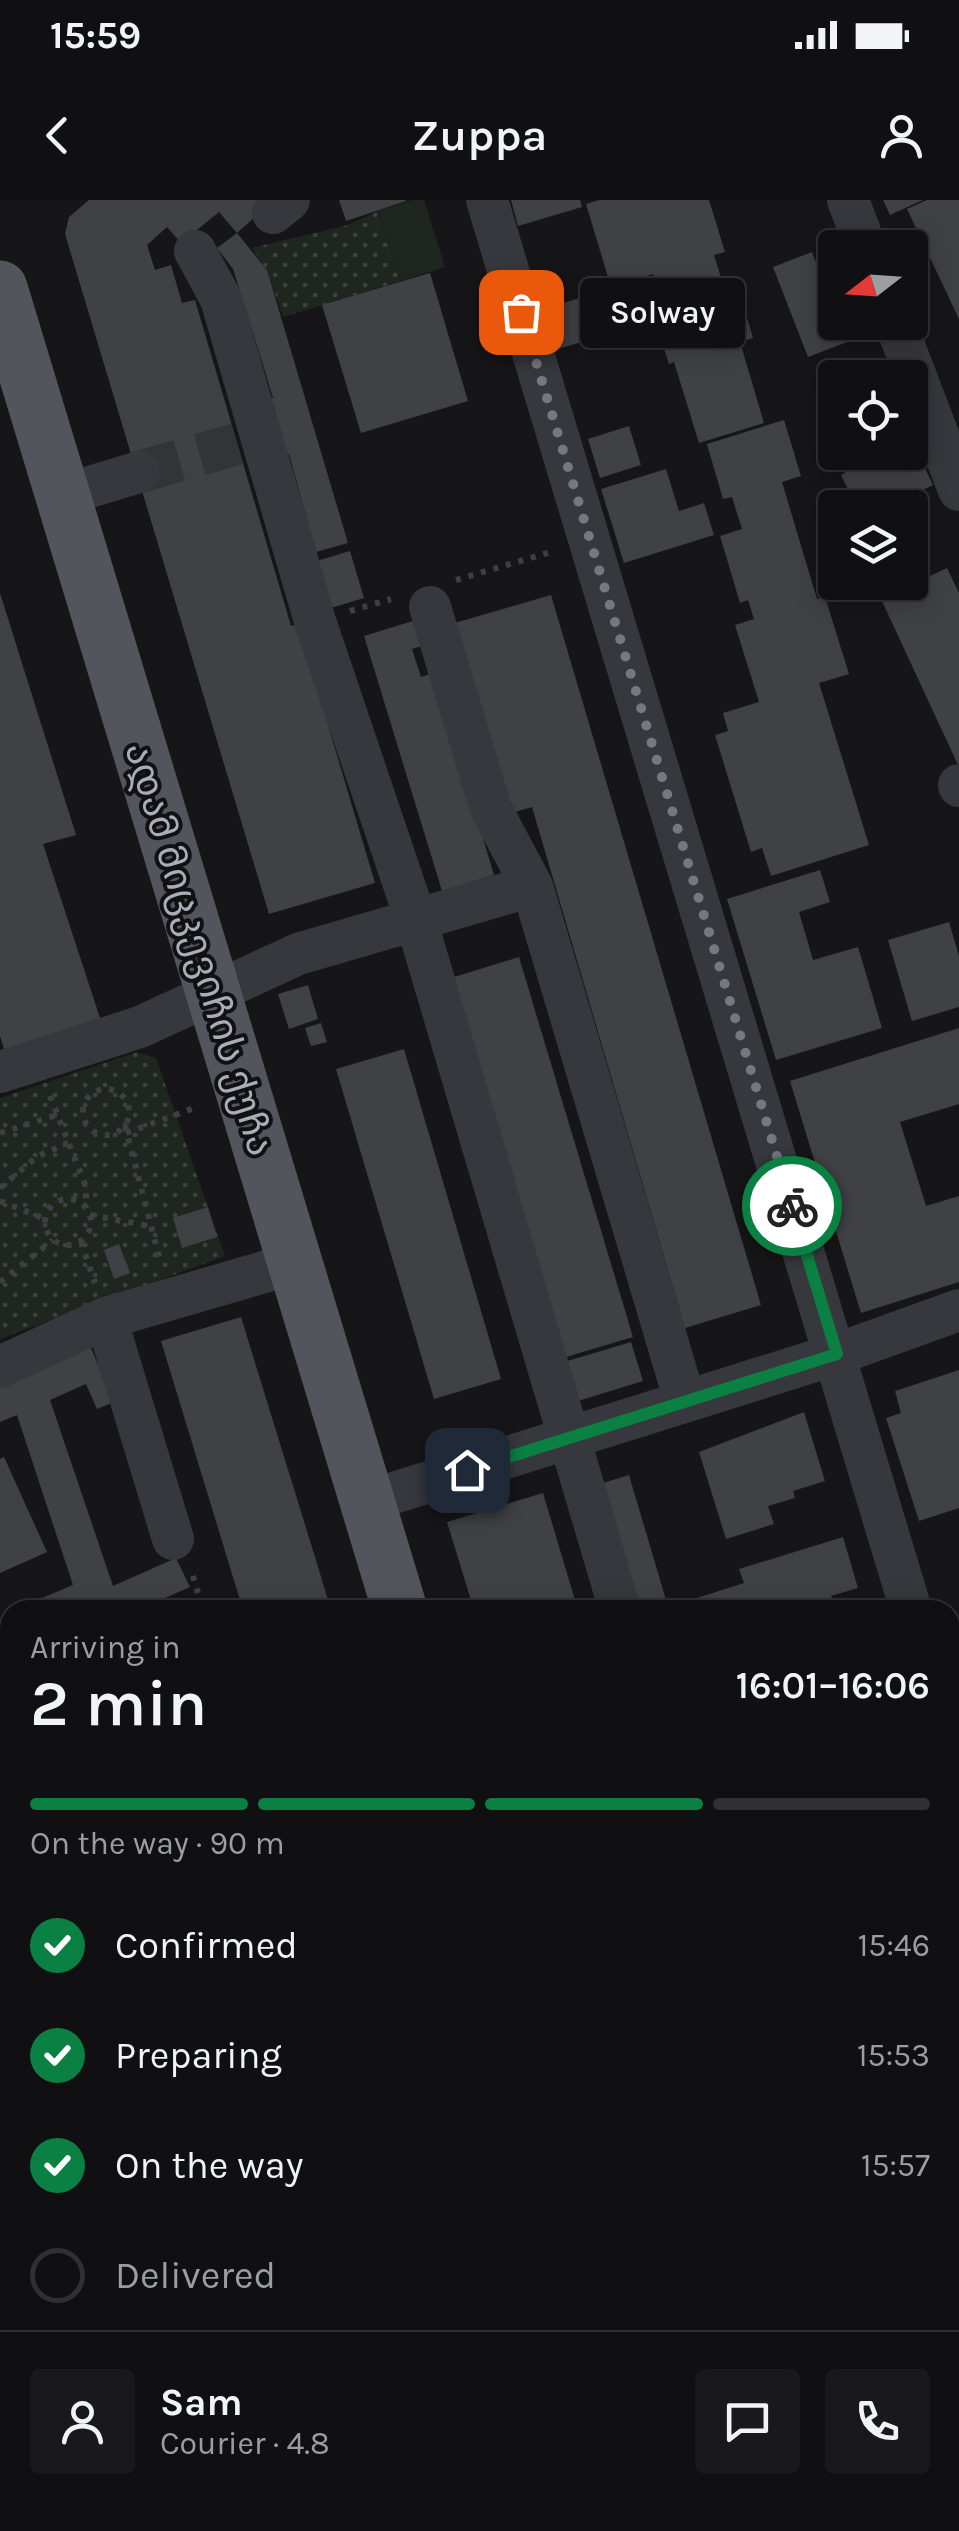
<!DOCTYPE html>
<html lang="en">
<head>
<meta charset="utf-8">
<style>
  body { margin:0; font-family:Karla,"Noto Sans Georgian",sans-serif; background:#19191b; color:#f1f3f6; height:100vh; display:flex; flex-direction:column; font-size:38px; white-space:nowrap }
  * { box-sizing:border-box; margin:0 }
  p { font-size:32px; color:#9c9d9f }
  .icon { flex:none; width:55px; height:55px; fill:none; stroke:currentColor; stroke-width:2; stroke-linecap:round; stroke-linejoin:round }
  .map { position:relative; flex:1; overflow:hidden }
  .sheet { position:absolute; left:0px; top:1400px; width:960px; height:932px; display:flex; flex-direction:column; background:#101012; border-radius:30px 30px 0 0; box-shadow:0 5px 25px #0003,0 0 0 2px #303032 }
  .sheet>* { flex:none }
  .needle { width:65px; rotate:253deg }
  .fabs { position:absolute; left:818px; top:30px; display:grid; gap:20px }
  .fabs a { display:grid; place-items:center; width:110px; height:110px; border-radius:10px; background:#101012; box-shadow:0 5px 25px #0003,0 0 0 2px #303032; font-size:50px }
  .pin { position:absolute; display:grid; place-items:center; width:85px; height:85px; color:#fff; margin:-42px; border-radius:20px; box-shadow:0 5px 15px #0006 }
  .courier { position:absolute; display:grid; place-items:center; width:100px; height:100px; margin:-50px; border:8px solid #0b8043; border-radius:50%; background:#fff; color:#222; box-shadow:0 2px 12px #0007 }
  .bubble { position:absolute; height:70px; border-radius:10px; background:#101012; box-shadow:0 5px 25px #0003,0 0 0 2px #303032; font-size:32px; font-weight:600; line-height:70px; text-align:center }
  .headline em { font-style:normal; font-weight:600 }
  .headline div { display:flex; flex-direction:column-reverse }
  .headline { display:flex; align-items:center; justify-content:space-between; height:170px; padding:0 30px }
  h1 { font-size:65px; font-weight:600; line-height:75px }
  .bar { display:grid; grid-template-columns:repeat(4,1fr); gap:15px 10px; align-content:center; height:120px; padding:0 30px }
  .bar i { height:12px; border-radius:8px; background:#303032 }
  .bar .selected { background:#0b8043 }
  .bar p { grid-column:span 4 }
  .line { display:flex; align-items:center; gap:25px; padding:0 30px; border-top:2px solid #303032 }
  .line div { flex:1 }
  .round { display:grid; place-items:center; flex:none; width:105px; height:105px; border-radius:10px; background:#19191b }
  ol { padding:0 30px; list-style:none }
  li { display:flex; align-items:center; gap:30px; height:110px }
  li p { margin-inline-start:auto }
  li .icon { padding:10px; border-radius:50%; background:#0b8043; color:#fff; stroke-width:4 }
  li:last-child { color:#9c9d9f }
  li i { width:55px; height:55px; border:5px solid #303032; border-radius:50% }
  .status { display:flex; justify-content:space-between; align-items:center; height:70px; padding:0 50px; background:#101012; direction:ltr }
  .status svg { height:28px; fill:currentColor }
  header { display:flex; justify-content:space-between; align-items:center; height:130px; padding:0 30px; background:#101012; font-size:45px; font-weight:600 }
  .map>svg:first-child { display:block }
</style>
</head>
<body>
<div class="status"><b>15:59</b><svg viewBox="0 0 49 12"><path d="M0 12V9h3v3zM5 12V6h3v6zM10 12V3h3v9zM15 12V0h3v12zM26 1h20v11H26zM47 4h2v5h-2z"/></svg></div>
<header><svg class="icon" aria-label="back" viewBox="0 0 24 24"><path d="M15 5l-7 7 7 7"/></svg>Zuppa<svg class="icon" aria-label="person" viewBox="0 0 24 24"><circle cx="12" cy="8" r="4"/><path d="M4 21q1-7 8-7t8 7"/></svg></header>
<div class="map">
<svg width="959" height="2331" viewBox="0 0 959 2331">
  <defs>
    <pattern id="park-dots" width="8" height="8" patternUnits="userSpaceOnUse" patternTransform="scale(2.5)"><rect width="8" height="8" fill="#1e261f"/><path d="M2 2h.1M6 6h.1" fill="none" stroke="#3c433d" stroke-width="1.8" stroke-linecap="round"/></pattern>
  </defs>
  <rect width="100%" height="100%" fill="#161618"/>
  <path fill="#222225" d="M10,1470V1834L0,1839V1474Z"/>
  <path fill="url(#park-dots)" d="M378,11L401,81L283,117L267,70L252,48L348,25Z
    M137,852L156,858L225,1056L0,1139V898Z"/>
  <path fill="#1e261f" d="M412,0H424L445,67L401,81L378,11Z"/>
  <path fill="#404145" d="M89,0H274L237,33L219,12L181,43L167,27L147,45L155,70L171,65L182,103L195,100L291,426L298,424L375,683L269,714L65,34L69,17Z
    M339,0H406V1L346,21Z
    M511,0H580L582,7L518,26Z
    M599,0H709L725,52L714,55L728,101L741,97L753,138L740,142L764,223L699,243L674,162L669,164L656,123L667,120L653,74L611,87L586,4Z
    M883,0H923L890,15Z
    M927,0H959V119L907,9Z
    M237,33L267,70L348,343L316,352L289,254L282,257L266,200L273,198L263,165L233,69L217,48Z
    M812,52L826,90L835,87V122H863L868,134L808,157L773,67Z
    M430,73L468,201L361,233L322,105Z
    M614,88L626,129L558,149L546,108Z
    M835,201V243L819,209Z
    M784,220L801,276L782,282L817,399L825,397L849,474L819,483L869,645L771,676L762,648L751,652L715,535L728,531L723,513L759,502L735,425L754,419L748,400L740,403L720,336L742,329L732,297L723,299L707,244Z
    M629,226L641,265L600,278L588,239Z
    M910,238L933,285L886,308H857L841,275L848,271L839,252H910Z
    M666,269L679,311L704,303L714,335L624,363L601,289Z
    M350,351L364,398L318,412L303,365Z
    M947,368L959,393V567L881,399Z
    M0,393L76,635L43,644L102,824L6,855L0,836Z
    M551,395L761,1105L685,1128L532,607L501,616L444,426Z
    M426,417L434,442L412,449L421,477L433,473L494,675L442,691L364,436Z
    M820,670L830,702L799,712L813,760L858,747L882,828L776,860L727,699Z
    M949,722L959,756V807L912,821L888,740Z
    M519,757L633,1137L556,1160L441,781Z
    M308,785L318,819L289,829L278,794Z
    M321,823L327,842L311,846L305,828Z
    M959,828V904L900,922L926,1006L959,996V1082L861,1113L790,881Z
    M404,849L501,1179L434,1199L336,869Z
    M208,1007L217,1037L182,1048L173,1018Z
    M119,1044L130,1073L114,1079L104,1050Z
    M241,1117L319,1370L331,1410H243L161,1141Z
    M88,1141L114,1202L97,1209L86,1184L50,1200L113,1386L176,1358L190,1387L149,1405L151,1410H48L42,1398L73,1385L17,1215L0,1222V1180Z
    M631,1142L643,1181L565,1205L554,1165Z
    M959,1170V1308L919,1321L886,1218L901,1213L895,1191Z
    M804,1212L825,1281L793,1291L795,1298L768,1306L774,1324L726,1339L699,1252Z
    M4,1257L47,1352L0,1373V1259Z
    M629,1275L669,1410H629L593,1286Z
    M543,1293L578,1410H474L447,1322Z
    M843,1337L858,1388L831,1396L836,1410H677L675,1405L744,1383L739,1369Z
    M10,1470V1508L0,1512V1475Z
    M0,1575L10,1597V1763L0,1767Z
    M951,1773L959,1799L958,1972L950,1946Z
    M959,2127V2222L950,2225V2130Z
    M10,2227V2322H63L67,2331H0V2232Z
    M457,2322H558L562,2331H439Z
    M763,2322H864V2323L840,2331H766Z"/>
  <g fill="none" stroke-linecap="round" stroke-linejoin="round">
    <path stroke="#333438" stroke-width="42" stroke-dasharray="42 21" stroke-linecap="butt" d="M139,272L237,244"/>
    <path stroke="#3d3f44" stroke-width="6" stroke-dasharray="5 8" stroke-linecap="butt" d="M456,380L554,351
      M350,411L391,399
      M83 912a23 23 0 1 1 46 0a23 23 0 1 1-46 0Z
      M50,896L86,987V1008
      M125,926L160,1060
      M0,933L57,915
      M126,933L194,908
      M0,988L38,956L68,943
      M45 1022a23 23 0 1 1 46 0a23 23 0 1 1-46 0Z
      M0,1001L45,1019
      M90,1015L149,1026
      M81,1042L95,1083
      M0,1082L53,1040
      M184,1410L200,1400L192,1373"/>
    <path stroke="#37383d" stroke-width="42" d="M487,0L911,1410
      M848,0L866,48
      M273,13L289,0
      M195,51L221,99L315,421L416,720L620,1410
      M895,122L959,290
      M63,295L139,272
      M430,407L491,609L532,686L685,1201
      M959,585V586
      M0,872L140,827L298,754L532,686
      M106,1118L173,1339
      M0,1167L106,1118L295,1063
      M368,1301L837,1154L959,1110
      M950,1543L959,1573
      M0,1816L10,1812
      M0,2050L10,2073
      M950,2068L959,2065
      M0,2191L10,2187
      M120,2322L124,2331
      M253,2331L271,2322"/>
    <path stroke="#53555c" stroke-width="55" d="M0,88L400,1410
      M677,2322L679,2331"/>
  </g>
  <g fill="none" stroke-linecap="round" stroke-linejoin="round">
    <path stroke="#757880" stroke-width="10" stroke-dasharray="0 18" d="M521,112L792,1006"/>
    <path stroke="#0b8043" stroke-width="12" d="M467,1270L837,1154L792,1006"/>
  </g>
  <g text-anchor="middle" stroke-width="8" stroke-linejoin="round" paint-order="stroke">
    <g font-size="38" fill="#a8adb8" stroke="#111113">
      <text transform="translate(200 749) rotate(73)" y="13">ადამ მიცკევიჩის ქუჩა</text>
    </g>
  </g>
</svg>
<div class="fabs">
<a><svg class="needle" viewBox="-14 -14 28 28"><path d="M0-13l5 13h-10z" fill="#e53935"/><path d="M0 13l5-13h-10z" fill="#9c9d9f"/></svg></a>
<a><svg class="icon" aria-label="locate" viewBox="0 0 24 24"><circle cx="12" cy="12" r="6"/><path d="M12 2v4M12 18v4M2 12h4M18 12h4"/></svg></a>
<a><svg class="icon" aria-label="layers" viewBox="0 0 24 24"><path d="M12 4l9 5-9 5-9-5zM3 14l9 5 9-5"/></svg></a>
</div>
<div class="pin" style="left:521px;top:112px;background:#ea580c"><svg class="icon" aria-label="bag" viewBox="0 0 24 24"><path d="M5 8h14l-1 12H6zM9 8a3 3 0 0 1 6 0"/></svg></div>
<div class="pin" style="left:467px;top:1270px;background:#1f2937"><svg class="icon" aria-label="home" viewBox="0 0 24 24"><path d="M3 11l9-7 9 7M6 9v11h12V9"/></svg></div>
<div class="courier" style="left:792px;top:1006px"><svg class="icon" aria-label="bike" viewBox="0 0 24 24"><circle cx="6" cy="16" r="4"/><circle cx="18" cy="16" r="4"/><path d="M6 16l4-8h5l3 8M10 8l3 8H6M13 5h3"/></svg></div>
<div class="bubble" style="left:580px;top:78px;width:165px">Solway</div>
<section class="sheet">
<div class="headline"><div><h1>2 min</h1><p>Arriving in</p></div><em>16:01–16:06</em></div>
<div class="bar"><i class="selected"></i><i class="selected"></i><i class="selected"></i><i></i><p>On the way · 90 m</p></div>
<ol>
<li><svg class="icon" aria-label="check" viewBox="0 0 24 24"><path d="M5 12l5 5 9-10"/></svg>Confirmed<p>15:46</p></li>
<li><svg class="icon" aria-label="check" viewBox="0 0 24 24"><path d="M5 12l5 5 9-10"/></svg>Preparing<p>15:53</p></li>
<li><svg class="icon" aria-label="check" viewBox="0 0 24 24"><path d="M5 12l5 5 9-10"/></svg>On the way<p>15:57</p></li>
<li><i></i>Delivered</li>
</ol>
<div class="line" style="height:180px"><a class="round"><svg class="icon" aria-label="person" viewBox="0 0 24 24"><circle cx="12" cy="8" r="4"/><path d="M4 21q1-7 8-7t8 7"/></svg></a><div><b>Sam</b><p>Courier · 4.8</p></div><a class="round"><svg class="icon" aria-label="chat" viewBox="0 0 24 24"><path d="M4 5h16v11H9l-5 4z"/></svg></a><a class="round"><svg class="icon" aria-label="phone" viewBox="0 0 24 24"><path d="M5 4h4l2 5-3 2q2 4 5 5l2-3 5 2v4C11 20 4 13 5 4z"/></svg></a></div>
</section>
</div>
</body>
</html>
